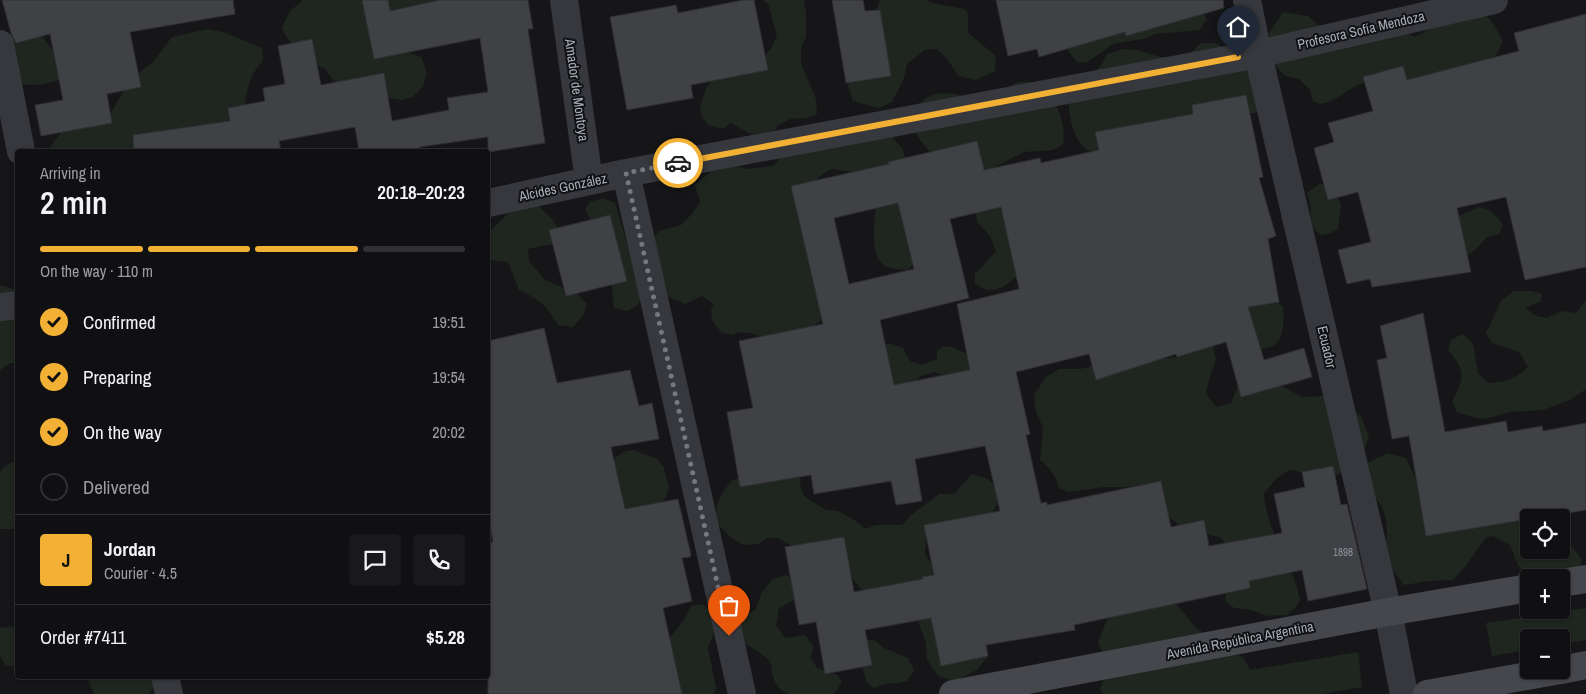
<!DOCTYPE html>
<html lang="en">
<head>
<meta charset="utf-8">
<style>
  body { margin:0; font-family:"Archivo Narrow",sans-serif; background:#19191b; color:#f1f3f6; height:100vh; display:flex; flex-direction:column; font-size:19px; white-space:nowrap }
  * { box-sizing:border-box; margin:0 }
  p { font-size:16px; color:#9c9d9f }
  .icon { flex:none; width:28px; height:28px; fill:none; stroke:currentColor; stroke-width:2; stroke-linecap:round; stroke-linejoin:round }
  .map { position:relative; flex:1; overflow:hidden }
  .side { position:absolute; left:15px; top:149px; width:475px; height:530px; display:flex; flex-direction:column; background:#101012; border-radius:5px; box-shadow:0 1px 4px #0004,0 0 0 1px #303032 }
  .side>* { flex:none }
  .tools { position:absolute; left:1520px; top:509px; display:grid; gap:10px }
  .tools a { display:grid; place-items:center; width:50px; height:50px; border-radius:5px; background:#101012; box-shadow:0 1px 4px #0004,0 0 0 1px #303032; font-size:25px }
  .pin { position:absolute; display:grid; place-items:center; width:42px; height:42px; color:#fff; margin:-51px -21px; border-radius:50% 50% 50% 0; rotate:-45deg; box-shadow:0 0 5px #0007 }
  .pin .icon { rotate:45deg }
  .courier { position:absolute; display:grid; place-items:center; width:50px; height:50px; margin:-25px; border:4px solid #f2b134; border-radius:50%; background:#fff; color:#222; box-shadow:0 1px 6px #0007 }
  .head em { font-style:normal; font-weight:600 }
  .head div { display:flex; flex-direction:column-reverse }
  .head { display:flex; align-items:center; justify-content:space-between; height:85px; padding:0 25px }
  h1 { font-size:32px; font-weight:600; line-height:38px }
  .bar { display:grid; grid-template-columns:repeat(4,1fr); gap:8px 5px; align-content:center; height:60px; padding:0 25px }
  .bar i { height:6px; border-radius:4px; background:#303032 }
  .bar .current { background:#f2b134 }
  .bar p { grid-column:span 4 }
  .line { display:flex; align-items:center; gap:12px; padding:0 25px; border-top:1px solid #303032 }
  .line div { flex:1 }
  .round { display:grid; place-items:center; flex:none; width:52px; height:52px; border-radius:5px; background:#19191b }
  ol { padding:0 25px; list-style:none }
  li { display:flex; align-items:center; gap:15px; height:55px }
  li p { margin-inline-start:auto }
  li .icon { padding:5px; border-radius:50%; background:#f2b134; color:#111; stroke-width:4 }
  li:last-child { color:#9c9d9f }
  li i { width:28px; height:28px; border:2px solid #303032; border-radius:50% }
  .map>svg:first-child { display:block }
</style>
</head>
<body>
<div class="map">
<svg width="1586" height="694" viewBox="0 0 1586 694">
  <rect width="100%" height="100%" fill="#161618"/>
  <path fill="#1e261f" d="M301,0H439L437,16L406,52L421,57L427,72L423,86L413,97L401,100L376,95H360L334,81L325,69L311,62L286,37L282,27L291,10L301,2Z
    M763,0H804L806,13V37L801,47V63L816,99L817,114L806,118L790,119L779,125L770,136C755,138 744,131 731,123L723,129L708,125L702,117L700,106L706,89L711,81L725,70L758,62L771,49L777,35L768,4Z
    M880,0H927L933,3L965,9L968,14V33L996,56L995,71L976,80L958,76L948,60L937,49L925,50L907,64L904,78L892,102L879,108L853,101L848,86Z
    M1194,0L1207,19L1199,30L1155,34L1148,38L1113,44L1086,63L1077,62L1069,52L1066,43Z
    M1430,0H1464L1491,20L1503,41L1495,57L1479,69H1449L1426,81L1365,82L1352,88L1330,102L1320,104L1313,101L1310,90L1299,79L1285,76L1269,58V33L1283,12L1308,16L1332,37L1404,30L1414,37L1425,32L1424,7Z
    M19,29L42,36L53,51L59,80C42,85 32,87 14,82L0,38Z
    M207,29L223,32L262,48L263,60C260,65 255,70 252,76C243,97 242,129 246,151H221L219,142L188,141L184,151H47L68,123L110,114L131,79L153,62L172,37Z
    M1201,43H1215L1253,64L1265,111L1207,121L1099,154C1095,152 1088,151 1085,148C1071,136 1069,112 1068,96C1082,83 1100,72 1107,54L1123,49L1137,50L1160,57H1170L1188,55Z
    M1018,82H1032C1038,87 1048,93 1053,101C1062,112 1065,130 1063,144L1053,150L1024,152L993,168L977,170L944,155L930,152L920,140L911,125C915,106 921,95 943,93C953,93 964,97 974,96C989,95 1005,89 1018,82Z
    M889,133L903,149L906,163L918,260L907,270C901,269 893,269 887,267C867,259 875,213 878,197L855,172L831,169L812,182L831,312L803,335L778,341L750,333L740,332L731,335L721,332L712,320L711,310L714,304L702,296L685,304L669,297L656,282L647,244L659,231L681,225L692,214L700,202L695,185L716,167L733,165L746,169L773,166L784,153Z
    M1319,184H1330L1341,204L1338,229L1331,233L1321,235C1309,227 1312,218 1310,205C1310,201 1308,197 1307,193Z
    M999,197L1017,276C1004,288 990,297 975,283V274L996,251L990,236L978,223L974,209Z
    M603,198L615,203L643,296L637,306L627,311L614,308L611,278L595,227L585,210L590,202Z
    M536,204L551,218L558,228L553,244L528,249L529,261L545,280L578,294L587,304L583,316L573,327L558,325C545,304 542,301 519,290L508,262L488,260V233L516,206Z
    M1480,207C1492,210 1496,215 1503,225L1499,234L1487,237L1475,250L1464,258L1458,216Z
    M0,285L18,291L17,363H10L0,370Z
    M1514,291H1532L1542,294L1540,302L1525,308L1536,316L1547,318L1562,311L1576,313L1586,300V389L1572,399L1543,410L1510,412L1484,419L1472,417L1457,412L1452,401C1465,377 1466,371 1448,350L1451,340L1462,334L1473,343L1478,373L1488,383C1509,381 1512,381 1528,367L1519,352L1492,343L1486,333L1501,301Z
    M1246,302H1277L1283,307C1285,316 1283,337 1277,343C1273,347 1266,348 1261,349L1253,342Z
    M889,343L903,348L910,361C922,366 925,365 937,358V351L944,346L952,347L993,366L945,376L935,372L921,376L897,395L881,347Z
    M1213,346L1216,360L1210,376L1206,393L1216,407L1231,403L1238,386L1265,380L1282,386L1302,397L1324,396L1344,400L1361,417L1369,437L1363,453L1348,469L1335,476L1318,477L1302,472L1289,470L1276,479L1264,493C1266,532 1293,563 1300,600L1296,607L1287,615L1267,616L1251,610L1234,608L1225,601L1231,551L1221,538L1211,535L1196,534L1180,526L1169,517L1154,492L1140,485L1128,487H1104L1068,492L1059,488C1056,475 1050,469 1040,460L1043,428L1035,409L1034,395L1046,377L1059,369H1080L1092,366L1109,357L1145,356L1163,359L1177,357L1186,348Z
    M633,450L657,459L664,468L669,488L664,501L653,517L541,513L607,474L614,459L623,452Z
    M1388,453L1406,458L1423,495V516L1444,533L1529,518V550H1561V547H1572L1582,560L1579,572L1561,578H1529V580L1518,565L1510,545L1493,536L1487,537L1481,544L1464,568L1453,580L1430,581L1404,585L1389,565L1385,552L1387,533L1386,519L1382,507L1375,497L1367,463Z
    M12,462L17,464V529H0V473L2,469Z
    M788,465L801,479L800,487L805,497L826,510L838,511L853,519L866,529L875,525H902L910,516L939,494H954L972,474L988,479L997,488L998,502L992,513L938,528L926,536L925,554L984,644L988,656L977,670L955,681L938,676L927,660L926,643L914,610L868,598L843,567L792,546L778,538H767L759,544L743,545L729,536L716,522L717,504L723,492L732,480Z
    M786,575L795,580L798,598L779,608L776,625L785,638L805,635L814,647L810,657L817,668L837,675L842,681L837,691L832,694H788C782,692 774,683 773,676C771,670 773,666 769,661C757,646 742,650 737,626L744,617L756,609L762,592L772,580Z
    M1176,603L1196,628L1244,658L1250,670L1358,652L1362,687L1322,694H1103L1100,689C1107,674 1105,657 1098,642L1108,617Z
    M703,604L712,613L716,627L708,648L716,688L714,694H665L670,638L685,618L691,606Z
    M1586,608V640L1561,644V638H1529V650L1492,656L1486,623Z
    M17,626V666L5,665L0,656V628Z
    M867,639L876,641L884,648L908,658L914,670L907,681L898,683H889L874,688L867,683L859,658V648Z
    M86,676H156L157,684L148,694H94Z"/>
  <path fill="#404145" stroke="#303034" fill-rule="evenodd" d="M2,0H233L235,14L130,32L141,87L107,94L112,123L41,136L35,105L63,100L50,34L16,43L11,33Z
    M362,0H388L390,11L440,0H528L533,29H528L545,143L488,152V137L420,147L421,151H359L355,127L279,141L281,151H134L133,135L230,121L228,108L265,101L263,88L285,84L278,46L312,39L321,85L384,73L392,121L449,110L447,98L488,92L480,38L374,59Z
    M743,0H754L768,70L691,85L693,98L627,110L610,17L676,5L678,13Z
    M832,0H863L865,11L880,10L891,76L846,83Z
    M996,0H1223L1224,8L1126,36L1125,32L1039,57L1037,49L1008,56Z
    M1586,14V267L1525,280L1506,197L1457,208L1471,272L1372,287L1370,279L1347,284L1338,250L1371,242L1358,192L1328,200L1314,148L1334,142L1328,123L1373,111L1363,77L1403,66L1407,80L1519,51L1514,33Z
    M1246,95L1263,177L1259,178L1276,236L1268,239L1279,302L1248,307L1264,360L1304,348L1312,377L1241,397L1226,342L1177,357L1176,354L1096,380L1089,354L1016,372L1030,434L1026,435L1041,503L1047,502V505L1161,481L1171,527L1204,520L1209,546L1282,533L1274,494L1305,487L1302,472L1333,466L1341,505L1347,504L1367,589L1308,601L1302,570L1249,581L1250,588L1074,625L1075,630L986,645L988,656L941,666L931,618L865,630L872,665L825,674L816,622L799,625L785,547L844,537L854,592L923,579L922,577L934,575L924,525L1000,511L985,446L915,459L922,501L896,505L891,481L814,494L811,475L740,487L727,412L753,408L739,341L823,324L791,186L889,164L888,162L977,141L984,170L1040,158L1041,163L1099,150L1095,132L1193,114L1192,105ZM898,203L914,269L849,284L834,218ZM1001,207L1019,289L957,304L970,370L894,385L880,320L969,298L950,219Z
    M610,215L627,281L566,296L549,230Z
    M1423,313L1445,432L1506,421L1508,432L1542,426L1543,431L1586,423V510L1538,518H1529V519L1426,536L1409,436L1392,439L1377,360L1387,358L1380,326Z
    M544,328L557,383L630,370L639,406L652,403L659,439L611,447L625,509L678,499L691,555L690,557L682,558L692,601L663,608L682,694H488V543L493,542L488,514V341Z"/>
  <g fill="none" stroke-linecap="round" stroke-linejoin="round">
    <path stroke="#37383d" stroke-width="28" d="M564,0L589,181
      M1247,0L1258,54L1388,612L1404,694
      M0,44L21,151
      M626,173L742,694
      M488,203L626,173L1258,54L1494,0
      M0,307L18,305
      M165,676L169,694"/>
    <path stroke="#45474d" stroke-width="28" d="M1561,583L1586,579
      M1561,670L1586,665
      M953,694L1388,612L1529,588
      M1427,694L1560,670"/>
  </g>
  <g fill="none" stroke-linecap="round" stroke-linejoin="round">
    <path stroke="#757880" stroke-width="5" stroke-dasharray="0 9" d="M678,163L626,173L729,636"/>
    <path stroke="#f2b134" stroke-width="6" d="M678,163L1238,57"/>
  </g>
  <g text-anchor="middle" stroke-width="4" stroke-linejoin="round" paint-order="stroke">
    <g font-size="11" fill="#8e929b">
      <text x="1343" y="556">1898</text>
    </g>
    <g font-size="14" fill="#a8adb8" stroke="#111113">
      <text transform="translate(1361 30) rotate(-13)" y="5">Profesora Sofía Mendoza</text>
      <text transform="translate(577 90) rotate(82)" y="5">Amador de Montoya</text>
      <text transform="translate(563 187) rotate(-12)" y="5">Alcides González</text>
      <text transform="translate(1327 347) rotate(77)" y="5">Ecuador</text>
      <text transform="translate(1240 640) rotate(-11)" y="5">Avenida República Argentina</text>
    </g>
  </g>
</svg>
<div class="tools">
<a><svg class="icon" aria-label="locate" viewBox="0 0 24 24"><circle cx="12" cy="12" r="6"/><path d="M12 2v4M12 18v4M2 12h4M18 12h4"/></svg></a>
<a>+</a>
<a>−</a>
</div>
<div class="pin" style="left:729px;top:636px;background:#ea580c"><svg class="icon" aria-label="bag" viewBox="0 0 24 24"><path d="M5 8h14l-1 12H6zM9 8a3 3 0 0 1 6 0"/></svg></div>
<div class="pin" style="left:1238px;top:57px;background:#1f2937"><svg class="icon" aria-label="home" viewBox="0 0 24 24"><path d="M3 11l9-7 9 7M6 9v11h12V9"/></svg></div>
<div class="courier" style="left:678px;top:163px"><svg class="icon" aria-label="car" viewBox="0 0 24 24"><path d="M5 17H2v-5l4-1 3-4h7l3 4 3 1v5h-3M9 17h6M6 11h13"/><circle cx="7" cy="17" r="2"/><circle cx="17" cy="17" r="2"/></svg></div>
<section class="side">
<div class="head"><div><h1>2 min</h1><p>Arriving in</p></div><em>20:18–20:23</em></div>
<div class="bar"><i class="current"></i><i class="current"></i><i class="current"></i><i></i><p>On the way · 110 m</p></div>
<ol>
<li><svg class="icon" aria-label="check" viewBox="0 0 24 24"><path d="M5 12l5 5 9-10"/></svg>Confirmed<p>19:51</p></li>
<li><svg class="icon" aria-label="check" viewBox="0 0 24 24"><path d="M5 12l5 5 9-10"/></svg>Preparing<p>19:54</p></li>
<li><svg class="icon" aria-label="check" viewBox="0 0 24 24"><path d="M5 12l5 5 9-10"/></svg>On the way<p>20:02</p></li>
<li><i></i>Delivered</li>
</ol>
<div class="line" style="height:90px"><b class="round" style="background:#f2b134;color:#111">J</b><div><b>Jordan</b><p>Courier · 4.5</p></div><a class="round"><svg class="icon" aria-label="chat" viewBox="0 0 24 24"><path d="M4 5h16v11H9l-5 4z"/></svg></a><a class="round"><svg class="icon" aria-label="phone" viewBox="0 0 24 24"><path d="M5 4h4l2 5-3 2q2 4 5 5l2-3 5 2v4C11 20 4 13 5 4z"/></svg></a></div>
<div class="line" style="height:65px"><div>Order #7411</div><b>$5.28</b></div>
</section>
</div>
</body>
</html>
